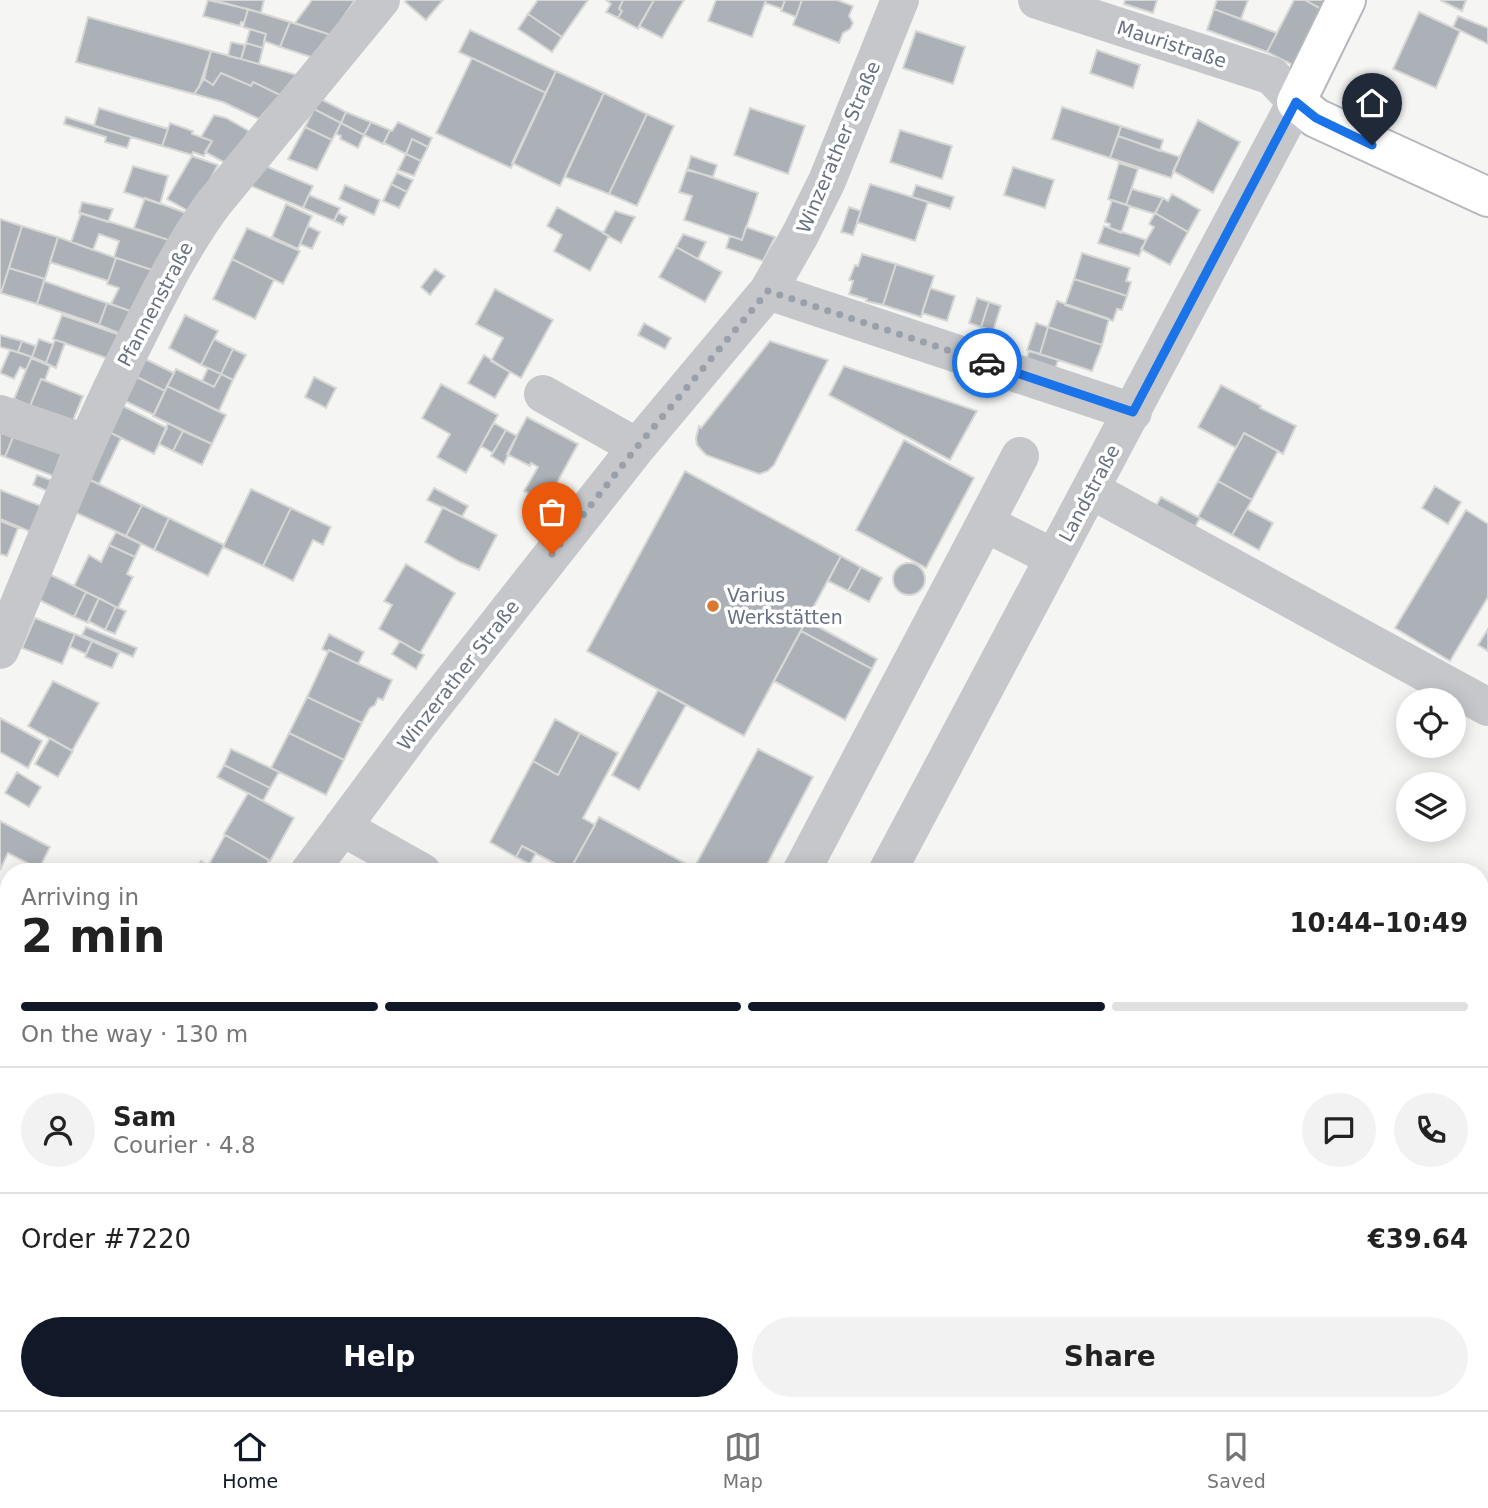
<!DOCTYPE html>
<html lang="en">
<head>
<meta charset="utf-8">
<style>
  body { margin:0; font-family:"DejaVu Sans",sans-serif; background:#f2f2f2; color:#222; height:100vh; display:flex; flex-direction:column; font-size:26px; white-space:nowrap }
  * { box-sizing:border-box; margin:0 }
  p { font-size:23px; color:#767676 }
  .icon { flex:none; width:38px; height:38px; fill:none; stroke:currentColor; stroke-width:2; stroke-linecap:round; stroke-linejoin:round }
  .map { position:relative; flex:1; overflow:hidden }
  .details { position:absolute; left:0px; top:863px; width:1489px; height:548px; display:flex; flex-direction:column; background:#fff; border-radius:28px 28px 0 0; box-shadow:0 4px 18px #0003 }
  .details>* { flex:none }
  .buttons { position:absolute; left:1396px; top:688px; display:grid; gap:14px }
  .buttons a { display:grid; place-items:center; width:70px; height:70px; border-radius:50%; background:#fff; box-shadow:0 4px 18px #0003; font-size:35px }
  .pin { position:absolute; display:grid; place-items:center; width:60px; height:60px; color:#fff; margin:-72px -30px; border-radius:50% 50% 50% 0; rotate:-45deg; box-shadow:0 0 7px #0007 }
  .pin .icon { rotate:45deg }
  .courier { position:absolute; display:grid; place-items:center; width:70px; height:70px; margin:-35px; border:5px solid #1a73e8; border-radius:50%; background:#fff; color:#222; box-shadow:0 2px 9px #0007 }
  .overview em { font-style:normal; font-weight:700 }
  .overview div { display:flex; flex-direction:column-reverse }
  .overview { display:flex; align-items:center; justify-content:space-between; height:119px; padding:0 21px }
  h1 { font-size:46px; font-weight:700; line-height:52px }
  .bar { display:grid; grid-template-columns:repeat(4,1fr); gap:10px 7px; align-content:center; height:84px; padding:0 21px }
  .bar i { height:9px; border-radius:5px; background:#e0e0e0 }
  .bar .selected { background:#111827 }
  .bar p { grid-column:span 4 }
  .line { display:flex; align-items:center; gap:18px; padding:0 21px; border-top:2px solid #e0e0e0 }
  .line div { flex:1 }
  .round { display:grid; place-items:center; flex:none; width:74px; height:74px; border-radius:37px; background:#f2f2f2 }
  .button { display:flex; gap:14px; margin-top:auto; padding:14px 21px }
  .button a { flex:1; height:80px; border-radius:42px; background:#111827; color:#fff; font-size:28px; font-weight:700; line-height:80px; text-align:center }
  .button a+a { background:#f2f2f2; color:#222 }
  .dock { display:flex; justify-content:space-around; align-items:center; height:98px; border-top:2px solid #e0e0e0; background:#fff; font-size:19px; color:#767676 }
  .dock a { display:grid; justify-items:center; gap:4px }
  .dock .selected { color:#111827 }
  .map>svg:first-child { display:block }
</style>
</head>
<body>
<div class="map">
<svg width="1488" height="1410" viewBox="0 0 1488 1410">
  <rect width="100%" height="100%" fill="#f5f6f3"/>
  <path fill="#d6ddd4" d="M0,1357L9,1362V1402H71L84,1410H5L0,1407Z"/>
  <path fill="#abb1b7" stroke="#d7d8d5" stroke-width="2" d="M208,0L248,9L244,23L241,22L240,26L203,16Z
    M214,0H264L261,13Z
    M312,0H355L331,35L295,23Z
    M407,0H443L426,20L405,2Z
    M538,0H588L562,37L528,14Z
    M606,0H623L619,9L622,11L618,18L606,12L611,4Z
    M623,0H654L638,29L618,18L622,11L619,9Z
    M654,0H684L662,38L639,26Z
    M716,0H766L752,37L708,21Z
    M766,0H785L782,9L765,3Z
    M785,0H802L796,17L781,11Z
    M802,0H837L853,6L849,16L853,23L850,29L843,33L839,43L793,25Z
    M1125,0H1157L1153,13L1124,4Z
    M1217,0H1248L1241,19L1214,9Z
    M1294,0H1305L1323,10L1293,65L1267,52Z
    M1305,0H1328L1323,10Z
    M1440,0H1466L1462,11Z
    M248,9L290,22L280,47L264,41L266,34L243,27Z
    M1214,9L1277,33L1267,52L1207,30Z
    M1419,12L1460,31L1436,88L1393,69Z
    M528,14L562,37L552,52L518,29Z
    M1458,16L1488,28V44L1453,27Z
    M88,17L211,51L199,87L194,94L76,62Z
    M290,22L331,35L317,59L280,47Z
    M250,29L266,34L263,48L246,43Z
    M470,30L556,71L546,93L459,52Z
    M916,31L965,47L953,84L903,68Z
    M231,42L245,45L241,59L228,56Z
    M246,43L263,48L259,64L241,59Z
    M1097,50L1140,65L1133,88L1090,73Z
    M211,51L241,59L297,75L280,95L253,82L251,86L221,73L213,85L204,79Z
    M472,58L546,93L511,168L436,133Z
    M556,71L604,93L560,186L512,163Z
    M221,73L251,86L253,82L280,95L259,119L223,102L194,94L204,79L213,85Z
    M604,93L647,114L609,194L565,177Z
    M319,98L346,112L341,123L314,109Z
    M1062,107L1121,126L1110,158L1052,139Z
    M99,108L168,129L162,146L94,126Z
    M750,108L805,126L788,174L734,155Z
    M314,109L341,123L332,140L305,127Z
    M346,112L371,122L364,135L341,123Z
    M647,114L674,126L637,206L609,194Z
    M214,115L226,118L249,131L229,165L205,152L212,141L201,137Z
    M66,117L131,137L127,148L105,142L106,137L64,124Z
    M1198,120L1240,142L1213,193L1173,171Z
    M371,122L390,130L383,144L364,135Z
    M398,122L432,138L428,147L412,139L406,154L384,143L390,130L392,131Z
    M170,123L193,131L192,134L212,141L204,156L193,152L192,155L162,146Z
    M341,123L364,135L358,148L340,139L341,136L336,134Z
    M1121,126L1163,140L1160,151L1118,136Z
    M305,127L332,140L317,170L288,159Z
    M900,130L952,146L942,179L890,162Z
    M1118,136L1180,157L1171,178L1110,158Z
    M412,139L428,147L421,161L406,154Z
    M406,154L421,161L414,176L398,170Z
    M192,156L218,165L192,213L167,199Z
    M691,156L717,165L713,177L687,170Z
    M1119,163L1138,169L1126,205L1108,199Z
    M261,164L313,186L303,208L251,186Z
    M133,166L168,176L160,204L124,192Z
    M1013,167L1054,180L1045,208L1004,195Z
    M687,169L758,193L742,240L684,220L692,196L679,192Z
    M397,173L413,180L407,192L391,184Z
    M391,184L407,192L399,208L383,201Z
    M870,184L928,202L915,241L857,222Z
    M345,185L380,200L374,215L339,199Z
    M916,185L954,197L950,209L912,197Z
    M1132,189L1163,198L1155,214L1126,205Z
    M1172,194L1200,210L1188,232L1155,213L1163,198L1168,201Z
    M309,195L340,208L334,221L303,208Z
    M145,198L189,214L171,241L134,228Z
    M1112,200L1130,206L1121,233L1109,228L1110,224L1105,222Z
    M82,202L113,209L108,222L79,213Z
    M286,204L312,216L298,249L272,237Z
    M557,207L609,236L590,271L554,251L562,235L547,226Z
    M849,207L861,211L853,235L841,232Z
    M615,211L635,217L621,243L603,233Z
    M81,213L169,240L155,271L114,257L119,241L99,234L93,250L71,242Z
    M338,213L347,217L343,225L334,221Z
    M1155,213L1188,232L1170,265L1141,249L1154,227L1149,224Z
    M0,219L22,226L1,293H0Z
    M22,226L58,237L45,279L9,268Z
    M308,226L320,232L312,249L300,244Z
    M1104,226L1146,240L1139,256L1098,243Z
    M746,227L775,237L763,261L726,248L730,236L742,240Z
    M247,228L300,251L283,284L232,259Z
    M683,234L706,242L698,259L676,247Z
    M58,237L116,258L108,281L50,262Z
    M676,247L722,272L705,302L659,277Z
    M1082,253L1130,268L1126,281L1131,282L1127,296L1074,279Z
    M862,254L896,264L883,305L866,301L867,299L849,294L853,281L849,280L855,265L858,266Z
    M116,258L155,271L133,312L111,304L119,288L107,284Z
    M232,259L274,280L255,319L213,299Z
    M896,264L934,276L921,317L883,305Z
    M9,268L45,279L37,304L1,293Z
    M435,269L445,276L430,295L421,287Z
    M1074,279L1127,296L1122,310L1117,309L1113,321L1065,305Z
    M44,281L107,303L99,325L37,304Z
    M930,288L955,296L947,321L922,313Z
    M495,289L553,320L521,378L491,361L503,338L476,324Z
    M977,298L989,302L981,327L969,323Z
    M1057,301L1109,319L1102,345L1048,327Z
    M989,302L1001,306L993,331L981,327Z
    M107,303L133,312L121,334L99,325Z
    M62,315L120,335L109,359L53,339Z
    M185,315L218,331L201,365L169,348Z
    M644,323L671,338L665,349L638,335Z
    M1036,323L1048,327L1040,354L1027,350Z
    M1048,327L1102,345L1092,371L1040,354Z
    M0,335L22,341L18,352L0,347Z
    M39,339L53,344L46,363L32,357Z
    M214,339L233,349L221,374L201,365Z
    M55,340L65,343L56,368L46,363Z
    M22,341L36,346L32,357L18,352Z
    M770,341L828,360L774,465L768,471L759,474L706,455L697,445L696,438L699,426L701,428Z
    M233,349L246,355L233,380L221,374Z
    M10,350L32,357L26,370L20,367L14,379L0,373Z
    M1029,351L1058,360L1054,373L1025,363Z
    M484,355L510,372L495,398L468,383Z
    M141,357L174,373L165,391L133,375Z
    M31,358L50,366L45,380L41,379L30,406L14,399Z
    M844,366L977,411L950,460L829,395Z
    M208,368L221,374L214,387L202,381Z
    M176,369L214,387L221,374L233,380L219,411L167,386Z
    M133,375L165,391L154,415L121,399Z
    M314,377L336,388L326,408L305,397Z
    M41,379L83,396L72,423L30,406Z
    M441,384L498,415L466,473L437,457L450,434L422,418Z
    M1221,385L1261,406L1260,408L1296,426L1283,454L1244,433L1236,448L1198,427Z
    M167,386L226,415L212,444L153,416Z
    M119,404L167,428L154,454L107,431Z
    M527,417L578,444L546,503L524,491L538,467L531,463L530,466L507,454Z
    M168,423L183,431L173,451L159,444Z
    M494,423L506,430L493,453L481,446Z
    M0,426L15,432L5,457L0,455Z
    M506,430L517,436L504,464L491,456Z
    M107,431L121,438L99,484L84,477Z
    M183,431L212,444L202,465L173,451Z
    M15,432L63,450L53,476L5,457Z
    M1244,433L1278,451L1252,500L1218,481Z
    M904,440L974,478L926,568L856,530Z
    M685,471L841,556L744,736L587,651Z
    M37,475L51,480L47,491L33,485Z
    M84,477L142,505L126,536L68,509Z
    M1218,481L1252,500L1232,535L1198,517Z
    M1435,486L1461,502L1448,524L1422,508Z
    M434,488L468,506L462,517L427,500Z
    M251,489L291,508L263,566L223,547Z
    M0,490L41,506L31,532L0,519Z
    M1161,497L1200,518L1192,532L1153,511Z
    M142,505L169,518L154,550L126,536Z
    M443,507L497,535L479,570L460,562L425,542Z
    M291,508L331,527L323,545L313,540L293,581L263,566Z
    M1247,509L1273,523L1259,550L1232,535Z
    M1466,510L1488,524V597L1450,661L1395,628Z
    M169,518L224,545L208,576L154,550Z
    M0,521L18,528L7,556L0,554Z
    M116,532L141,544L135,557L109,545Z
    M109,545L135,557L127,574L133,577L118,608L74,586L89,555L101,562Z
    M841,556L861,567L848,591L828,581Z
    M893 579a16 16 0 1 1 32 0a16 16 0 1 1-32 0Z
    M406,564L455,593L420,653L379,629L392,605L384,601Z
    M861,567L882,578L869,602L848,591Z
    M47,573L86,592L74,617L35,598Z
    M86,592L99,598L88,623L74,617Z
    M99,598L116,607L105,630L88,621Z
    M116,607L126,611L115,634L105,630Z
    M35,618L75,634L62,664L22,648Z
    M806,620L877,659L872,669L801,631Z
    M86,627L137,648L133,657L82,635Z
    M1488,629V651L1478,645Z
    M801,631L872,669L845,720L774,681Z
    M75,634L92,641L86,654L70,647Z
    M329,634L364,652L358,664L329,650L328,652L322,649Z
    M92,641L119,653L112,668L85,657Z
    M400,641L424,655L416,669L392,654Z
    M329,650L392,680L383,700L378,698L375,705L370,708L362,723L307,697Z
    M53,681L99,703L72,751L28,726Z
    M658,690L686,705L639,790L612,775Z
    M307,697L362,723L344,760L289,733Z
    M0,718L42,741L28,768L0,752Z
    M555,719L580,733L558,775L533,761Z
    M289,733L344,760L326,795L271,768Z
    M580,733L618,753L583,818L595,825L569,871L522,846L516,857L490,842L533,761L558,775Z
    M50,738L73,751L58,777L35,764Z
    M231,749L279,772L270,788L224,765Z
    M758,749L813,777L763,872H696L694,868Z
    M224,765L270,788L263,801L217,777Z
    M17,772L41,787L29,807L5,793Z
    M248,793L294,818L270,861L224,834Z
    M599,817L694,868L696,872H569Z
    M0,821L50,847L39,869L8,853L0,870Z
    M225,835L269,860L263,872H219L208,866Z
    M522,846L536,853L530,864L516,857Z
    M201,861L208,866L219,872H195Z
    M0,914L9,917L2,939L0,938Z
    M5,1085L9,1086V1138L0,1135V1097Z
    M0,1212L9,1215L6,1228L0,1226Z"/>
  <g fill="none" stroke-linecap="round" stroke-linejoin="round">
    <g stroke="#b5b8bc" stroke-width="42">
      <path id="major" d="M1346,0L1296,102L1316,118L1488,197"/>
    </g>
    <path stroke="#c5c7cb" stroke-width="38" d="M768,291L1133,412
      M543,394L637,447
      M0,414L85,443
      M1091,490L1488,707
      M985,523L1020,456
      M0,650C44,545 85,439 137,337C160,291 183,245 214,203L381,0
      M342,827L422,872
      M309,872L418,725L637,447L768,291L800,235L827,181L900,0
      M801,872L985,523L1054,558
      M887,872L1296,102L1272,76L1037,0
      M0,1064L9,1067
      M0,1187L9,1190
      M597,1410L602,1402"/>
    <use href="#major" stroke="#fff" stroke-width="38"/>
  </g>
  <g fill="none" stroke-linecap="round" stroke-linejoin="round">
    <path stroke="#99a0aa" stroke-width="7" stroke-dasharray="0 12.6" d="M552,554L637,447L768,291L987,363"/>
    <path stroke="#1a73e8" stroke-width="9" d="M987,363L1133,412L1296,102L1316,118L1372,145"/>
  </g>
  <circle fill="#da782f" stroke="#fff" stroke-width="2.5" cx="713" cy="606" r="7"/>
  <g text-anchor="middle" stroke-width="7" stroke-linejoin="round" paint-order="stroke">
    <g font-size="19" fill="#677182" stroke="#fff">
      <text transform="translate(1172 44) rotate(18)" y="7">Mauristraße</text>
      <text transform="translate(838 147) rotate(-67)" y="7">Winzerather Straße</text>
      <text transform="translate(155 304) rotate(-62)" y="7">Pfannenstraße</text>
      <text transform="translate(1089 493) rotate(-62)" y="7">Landstraße</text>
      <text transform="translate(458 675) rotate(-52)" y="7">Winzerather Straße</text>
    </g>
    <g font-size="19" fill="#677182" stroke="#fff" text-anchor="start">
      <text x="727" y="602">Varius<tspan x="727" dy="22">Werkstätten</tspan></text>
    </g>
  </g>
</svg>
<div class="buttons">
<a><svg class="icon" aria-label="locate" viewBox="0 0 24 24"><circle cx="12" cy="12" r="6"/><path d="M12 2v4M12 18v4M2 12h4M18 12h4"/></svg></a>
<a><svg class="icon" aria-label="layers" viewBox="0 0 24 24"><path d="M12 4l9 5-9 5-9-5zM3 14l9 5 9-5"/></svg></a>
</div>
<div class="pin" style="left:552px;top:554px;background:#ea580c"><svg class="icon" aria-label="bag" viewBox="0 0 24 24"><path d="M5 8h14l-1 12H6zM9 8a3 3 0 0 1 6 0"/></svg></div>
<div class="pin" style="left:1372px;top:145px;background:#1f2937"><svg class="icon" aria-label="home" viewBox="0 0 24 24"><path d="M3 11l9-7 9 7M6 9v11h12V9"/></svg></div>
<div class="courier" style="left:987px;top:363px"><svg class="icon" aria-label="car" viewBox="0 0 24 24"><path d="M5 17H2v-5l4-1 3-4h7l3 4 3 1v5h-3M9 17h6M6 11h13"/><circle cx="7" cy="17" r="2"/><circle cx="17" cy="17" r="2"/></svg></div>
<section class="details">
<div class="overview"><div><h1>2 min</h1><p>Arriving in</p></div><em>10:44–10:49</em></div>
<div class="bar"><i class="selected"></i><i class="selected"></i><i class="selected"></i><i></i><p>On the way · 130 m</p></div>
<div class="line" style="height:126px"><a class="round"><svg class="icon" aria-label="person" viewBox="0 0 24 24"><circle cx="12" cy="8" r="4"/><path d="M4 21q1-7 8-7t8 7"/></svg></a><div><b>Sam</b><p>Courier · 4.8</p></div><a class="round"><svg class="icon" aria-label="chat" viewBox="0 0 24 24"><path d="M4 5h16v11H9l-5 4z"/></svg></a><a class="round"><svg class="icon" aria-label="phone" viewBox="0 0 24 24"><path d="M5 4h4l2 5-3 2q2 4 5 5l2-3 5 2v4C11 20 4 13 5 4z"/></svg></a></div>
<div class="line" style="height:91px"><div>Order #7220</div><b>€39.64</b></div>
<div class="button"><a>Help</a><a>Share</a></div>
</section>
</div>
<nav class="dock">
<a class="selected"><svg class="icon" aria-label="home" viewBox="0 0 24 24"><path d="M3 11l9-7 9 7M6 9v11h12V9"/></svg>Home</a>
<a><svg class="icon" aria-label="map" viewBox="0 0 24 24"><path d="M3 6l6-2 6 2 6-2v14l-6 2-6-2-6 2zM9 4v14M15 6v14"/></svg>Map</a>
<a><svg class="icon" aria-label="saved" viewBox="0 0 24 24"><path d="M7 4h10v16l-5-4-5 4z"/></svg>Saved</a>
</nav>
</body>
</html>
